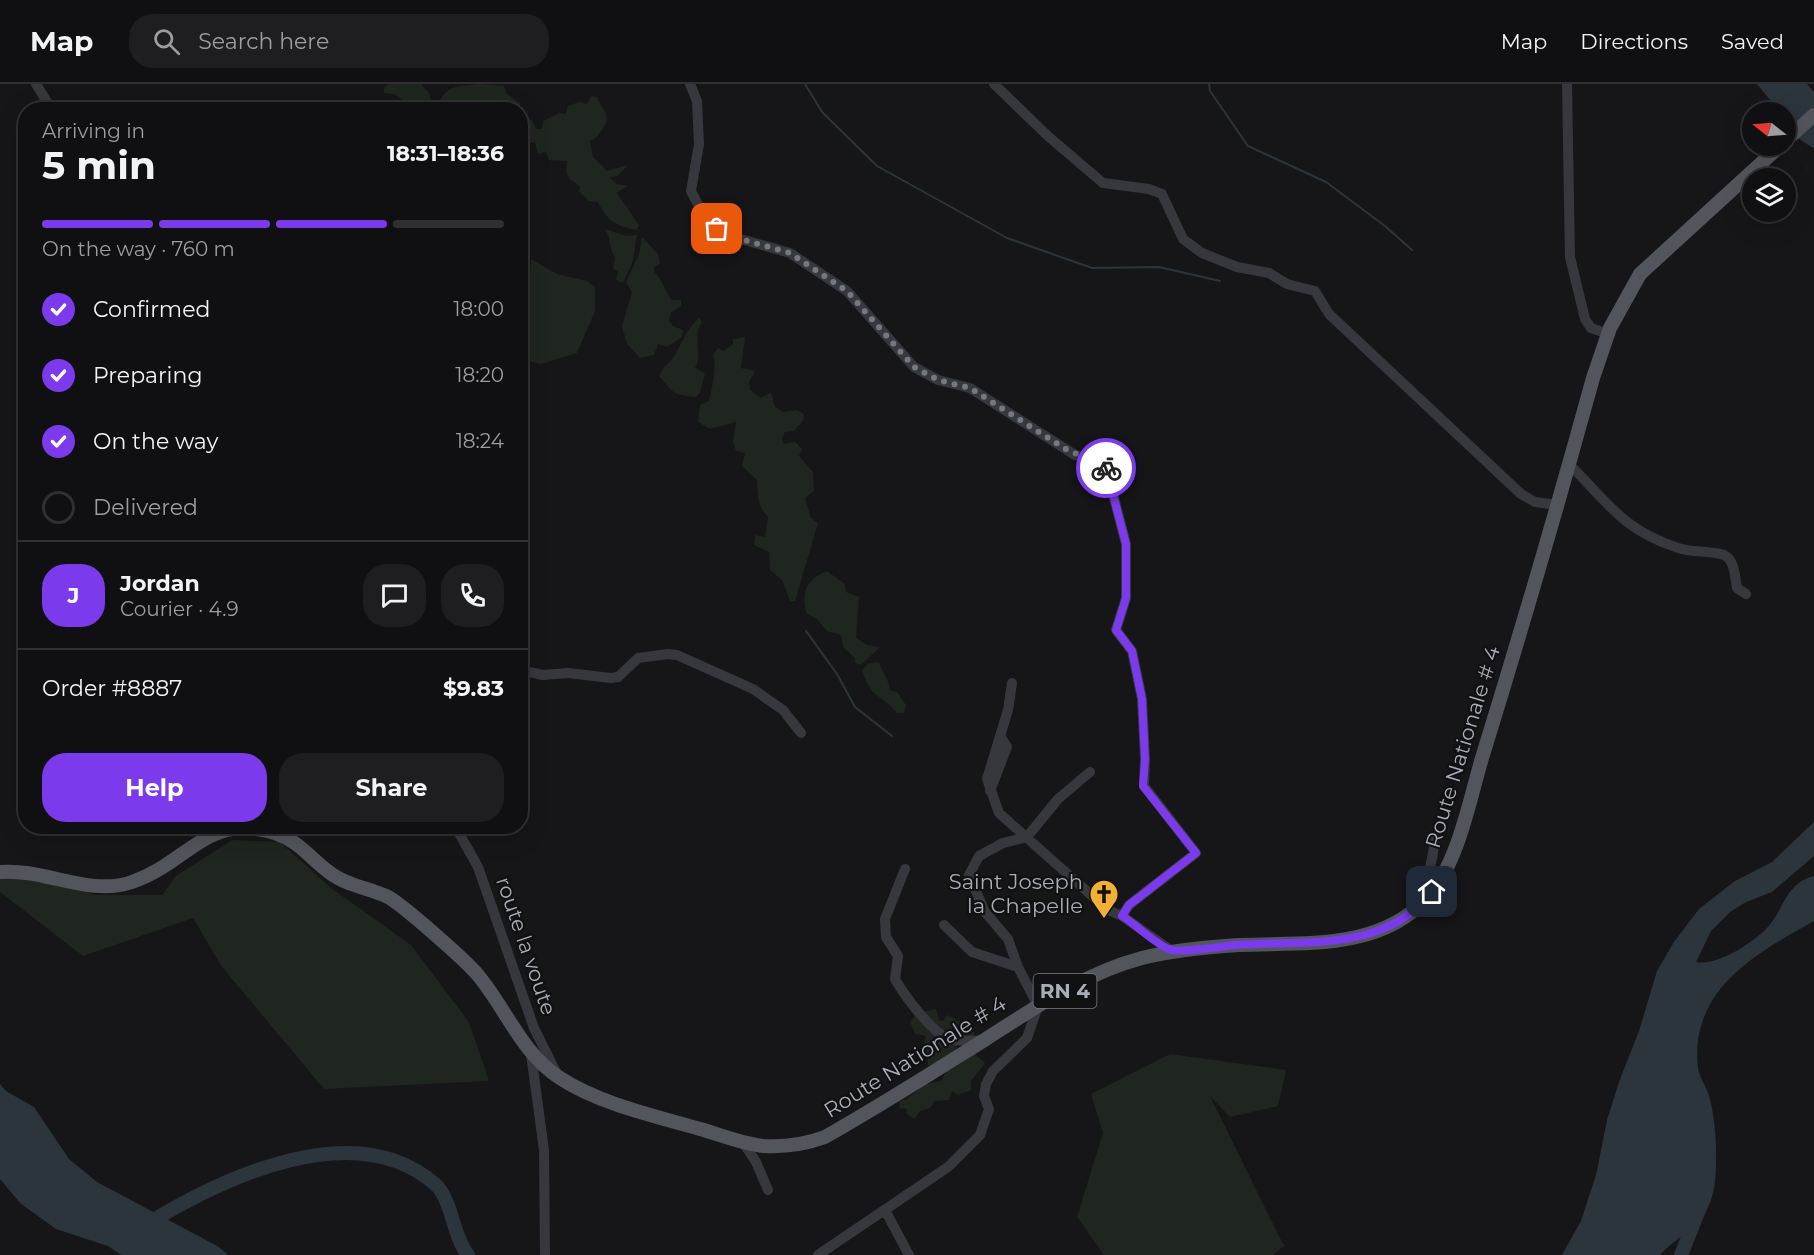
<!DOCTYPE html>
<html lang="en">
<head>
<meta charset="utf-8">
<style>
  body { margin:0; font-family:Montserrat,sans-serif; background:#1e1e20; color:#f1f3f6; height:100vh; display:flex; flex-direction:column; font-size:22px; white-space:nowrap }
  * { box-sizing:border-box; margin:0 }
  p { font-size:20px; color:#9c9d9f }
  .icon { flex:none; width:33px; height:33px; fill:none; stroke:currentColor; stroke-width:2; stroke-linecap:round; stroke-linejoin:round }
  .map { position:relative; flex:1; overflow:hidden }
  .panel { position:absolute; left:18px; top:18px; width:510px; height:732px; display:flex; flex-direction:column; background:#101012; border-radius:24px; box-shadow:0 6px 24px #0002,0 0 0 2px #303032 }
  .panel>* { flex:none }
  .needle { width:39px; rotate:287deg }
  .controls { position:absolute; left:1742px; top:18px; display:grid; gap:12px }
  .controls a { display:grid; place-items:center; width:54px; height:54px; border-radius:50%; background:#101012; box-shadow:0 6px 24px #0002,0 0 0 2px #303032; font-size:30px }
  .pin { position:absolute; display:grid; place-items:center; width:51px; height:51px; color:#fff; margin:-26px; border-radius:12px; box-shadow:0 3px 9px #0006 }
  .courier { position:absolute; display:grid; place-items:center; width:60px; height:60px; margin:-30px; border:4px solid #7c3aed; border-radius:50%; background:#fff; color:#222; box-shadow:0 2px 8px #0007 }
  .summary em { font-style:normal; font-weight:700 }
  .summary div { display:flex; flex-direction:column-reverse }
  .summary { display:flex; align-items:center; justify-content:space-between; height:102px; padding:0 24px }
  h1 { font-size:39px; font-weight:700; line-height:45px }
  .bar { display:grid; grid-template-columns:repeat(4,1fr); gap:9px 6px; align-content:center; height:72px; padding:0 24px }
  .bar i { height:8px; border-radius:4px; background:#303032 }
  .bar .active { background:#7c3aed }
  .bar p { grid-column:span 4 }
  .line { display:flex; align-items:center; gap:15px; padding:0 24px; border-top:2px solid #303032 }
  .line div { flex:1 }
  .round { display:grid; place-items:center; flex:none; width:63px; height:63px; border-radius:24px; background:#1e1e20 }
  ol { padding:0 24px; list-style:none }
  li { display:flex; align-items:center; gap:18px; height:66px }
  li p { margin-inline-start:auto }
  li .icon { padding:6px; border-radius:50%; background:#7c3aed; color:#fff; stroke-width:4 }
  li:last-child { color:#9c9d9f }
  li i { width:33px; height:33px; border:3px solid #303032; border-radius:50% }
  .action { display:flex; gap:12px; margin-top:auto; padding:12px 24px }
  .action a { flex:1; height:69px; border-radius:24px; background:#7c3aed; color:#fff; font-size:24px; font-weight:700; line-height:69px; text-align:center }
  .action a+a { background:#1e1e20; color:#f1f3f6 }
  header { display:flex; align-items:center; gap:36px; box-sizing:border-box; height:84px; padding:0 30px; background:#101012; border-bottom:2px solid #303032 }
  header strong { font-size:28px }
  nav { display:flex; gap:33px; margin-inline-start:auto; font-size:21px }
  .search { width:420px; height:54px; background:#1e1e20; display:flex; align-items:center; gap:15px; box-sizing:border-box; padding:0 21px; border-radius:24px; color:#9c9d9f; font-size:22px }
  .map>svg:first-child { display:block }
</style>
</head>
<body>
<header>
<strong>Map</strong>
<div class="search"><svg class="icon" aria-label="search" viewBox="0 0 24 24"><circle cx="10" cy="10" r="6"/><path d="M15 15l6 6"/></svg>Search here</div>
<nav><a>Map</a><a>Directions</a><a>Saved</a></nav>
</header>
<div class="map">
<svg width="1814" height="1171" viewBox="0 0 1814 1171">
  <rect width="100%" height="100%" fill="#161618"/>
  <path fill="#1e261f" d="M389,0H421L429,9L432,19L428,20L429,25H420L418,20L407,23C402,13 395,9 384,9V3Z
    M480,0L504,2L507,10L520,19V25H435C447,0 454,3 480,0Z
    M591,12L597,13C602,26 612,29 603,44C598,51 599,53 590,57L593,73L607,87L628,81L617,92L609,93L617,100L628,102L617,109L639,141L637,146C616,142 607,137 598,118L589,117L579,107L580,102C568,95 565,92 567,77L549,76L546,68L538,70L535,59L523,58L521,34L532,36L536,45H542L543,37L560,29L566,30L568,22L579,18L587,20Z
    M605,145L626,152L637,151L633,177L623,199L616,196L618,188L613,184L615,174C609,164 611,154 605,145Z
    M642,153L658,170L660,179L654,183L655,189C663,197 665,207 672,216H681V222L671,228L669,237L673,242L683,246L682,253L667,263L658,260L654,271L640,274L627,260L622,242L632,208L626,198L639,170Z
    M531,175L557,190L587,197L595,203V227L577,269L541,280L525,276L521,277V187L530,189Z
    M699,234L702,238C691,253 704,270 695,284L705,289L700,309L696,313C672,311 674,309 659,292C662,283 668,281 673,274C682,260 686,245 699,234Z
    M745,253L741,284L755,287L749,298L750,306L761,314L771,308L775,323L783,328L797,326L804,330L803,337L794,347L785,348L782,354L784,360L795,358L802,365L799,372L813,388L814,407L805,414L811,434L818,439L795,517H790L782,496L770,486L769,468L754,461L755,451L765,453L768,433C757,422 758,411 757,396L742,382L745,369L736,367L733,358L736,338L710,345L698,338L700,321L709,317C712,303 717,285 713,271L718,264L724,267L733,260V255Z
    M827,487L845,500L846,508L859,513L856,554L867,561L880,563L861,581L855,579V574L843,563L841,551L827,547L817,535L807,530C800,511 806,494 827,487Z
    M879,578C882,589 889,595 890,606L897,608L906,621L904,629H897C880,609 870,614 862,586L869,579Z
    M232,756L280,758L331,804L411,861L469,938L489,997L324,1005L222,883L193,834L83,872L0,808V794L23,787L95,811H162L176,792Z
    M936,925L939,936L943,937L947,931L960,937L963,947L974,948L975,955L958,959L955,970L945,976H939L936,982L928,981L927,971L920,970L926,952L915,950L910,938L917,929Z
    M974,969L985,979L971,997V1006L958,1011L952,1007L949,1016L935,1017L930,1024L920,1027L914,1035L906,1029L907,1025L899,1024L900,1017L907,1015L925,1000L941,997L947,987Z
    M1170,970L1286,986L1278,1022L1230,1033L1210,1012L1284,1162L1273,1171H1104L1077,1133L1103,1049L1091,1010Z"/>
  <path fill="#2c353c" d="M1757,0H1807L1814,8V64C1800,57 1785,46 1785,28H1780Z
    M1814,738V772L1772,808L1746,818L1730,828L1711,847L1696,878C1717,883 1759,856 1772,838C1785,819 1789,798 1814,792V837C1755,870 1689,906 1698,985C1700,995 1708,1005 1710,1015C1714,1032 1716,1052 1716,1070C1716,1092 1716,1111 1704,1131C1696,1144 1671,1158 1660,1171H1562L1581,1137L1596,1091L1607,1036L1619,998L1639,947L1657,887L1674,858L1699,825L1735,797L1772,778Z
    M0,1000L6,1007L34,1023L69,1075L97,1098L219,1163L228,1171H121L108,1162L56,1145L20,1119L0,1095Z"/>
  <g fill="none" stroke-linecap="round" stroke-linejoin="round">
    <path stroke="#2c353c" stroke-width="2" d="M805,0L822,28L877,82L1007,154L1092,184L1159,183L1220,197
      M1209,0L1210,7L1248,62L1326,98L1385,142L1412,166
      M806,547L837,590L855,623L892,652"/>
    <path stroke="#2c353c" stroke-width="14" d="M147,1140C224,1093 356,1030 436,1101C452,1116 453,1153 468,1171
      M1681,1171L1699,1126"/>
    <path stroke="#37383d" stroke-width="10" d="M36,0L52,26
      M690,0L697,17L699,60L691,107L706,136L723,150L790,169L847,207L914,283L938,296L970,304L1075,371L1097,377L1106,383L1126,460V514L1116,546L1132,567L1142,615L1145,675L1144,702L1196,769L1129,821L1122,832L1172,867
      M994,0L1049,53L1103,99L1149,105L1162,110L1183,155L1202,169L1237,183L1269,189L1287,200L1315,207L1329,230L1521,410L1535,418L1557,421
      M1567,0L1570,173L1585,235L1591,244L1608,250
      M1569,380C1608,419 1623,446 1678,464C1692,469 1710,466 1724,471C1735,476 1735,494 1737,504L1746,510
      M520,586L543,591L568,589L611,594L618,593L638,574L668,570L677,571L753,605L783,626L801,649
      M1012,599L1008,626L987,695L999,729L1108,826L1122,832
      M990,707L1007,663L1000,652
      M455,742L478,783L534,944L558,992
      M905,785L885,835L886,853L898,872L895,895C904,911 932,949 949,955C961,958 971,957 983,956
      M1432,808C1423,793 1436,772 1434,754
      M944,841L972,868L1018,883
      M531,970L544,1066L545,1171
      M742,1057L756,1078L768,1106
      M885,1126L909,1171
      M818,1171L948,1083L980,1051L989,1025L984,1012L986,1000L993,987L1027,954L1038,922L1018,883L1008,855L985,828L969,791L979,772L1003,759L1027,753L1058,715L1090,688"/>
    <path stroke="#53555c" stroke-width="14" d="M1785,57L1814,31
      M0,788C44,784 89,813 132,798C188,779 207,728 275,749C299,757 310,774 329,788C345,801 368,804 386,812C400,818 466,877 477,890C506,924 521,969 560,994C599,1020 659,1033 704,1046C723,1052 744,1060 764,1062C785,1063 806,1060 825,1053C880,1022 933,988 986,955C1036,923 1085,889 1142,874C1174,866 1206,863 1239,861C1303,858 1379,867 1427,814C1458,780 1469,718 1482,674C1521,548 1558,421 1593,294L1610,244L1640,190L1780,62"/>
  </g>
  <g fill="none" stroke-linecap="round" stroke-linejoin="round">
    <path stroke="#757880" stroke-width="6" stroke-dasharray="0 10.8" d="M717,145L723,150L790,169L847,207L914,283L938,296L970,304L1064,364C1077,372 1094,373 1106,384"/>
    <path stroke="#7c3aed" stroke-width="8" d="M1106,384L1126,460V514L1116,546L1132,567L1142,615L1145,675L1143,702L1196,769L1129,821L1122,832C1137,841 1156,861 1171,866C1180,869 1223,862 1236,861C1304,856 1384,869 1432,808"/>
  </g>
  <defs>
    <g id="church-pin" transform="scale(1.5)"><path d="M0 17L-7.5 6A9.5 9.5 0 1 1 7.5 6Z" fill="#f2b134" stroke="#111113"/><path d="M-1.2-6h2.4v3.5h3.3v2.4h-3.3V6h-2.4V-.1h-3.3v-2.4h3.3Z" fill="#111"/></g>
  </defs>
  <g fill-rule="evenodd">
    <use href="#church-pin" x="1104" y="810"/>
  </g>
  <g text-anchor="middle" stroke-width="4.5" stroke-linejoin="round" paint-order="stroke">
    <rect fill="#111113" stroke="#7b7e86" stroke-width="1.5" x="1033.5" y="890" width="63" height="34" rx="4.5"/>
    <g font-size="20" font-weight="bold" fill="#a8adb8">
      <text x="1065" y="914">RN 4</text>
    </g>
    <g font-size="21" fill="#a8adb8" stroke="#111113">
      <text transform="translate(1463 663) rotate(-73)" y="7">Route Nationale # 4</text>
      <text transform="translate(526 862) rotate(71)" y="7">route la voute</text>
      <text transform="translate(915 973) rotate(-32)" y="7">Route Nationale # 4</text>
    </g>
    <g font-size="21" fill="#a8adb8" stroke="#111113" text-anchor="end">
      <text x="1083" y="805">Saint Joseph<tspan x="1083" dy="24">la Chapelle</tspan></text>
    </g>
  </g>
</svg>
<div class="controls">
<a><svg class="needle" viewBox="-14 -14 28 28"><path d="M0-13l5 13h-10z" fill="#e53935"/><path d="M0 13l5-13h-10z" fill="#9c9d9f"/></svg></a>
<a><svg class="icon" aria-label="layers" viewBox="0 0 24 24"><path d="M12 4l9 5-9 5-9-5zM3 14l9 5 9-5"/></svg></a>
</div>
<div class="pin" style="left:717px;top:145px;background:#ea580c"><svg class="icon" aria-label="bag" viewBox="0 0 24 24"><path d="M5 8h14l-1 12H6zM9 8a3 3 0 0 1 6 0"/></svg></div>
<div class="pin" style="left:1432px;top:808px;background:#1f2937"><svg class="icon" aria-label="home" viewBox="0 0 24 24"><path d="M3 11l9-7 9 7M6 9v11h12V9"/></svg></div>
<div class="courier" style="left:1106px;top:384px"><svg class="icon" aria-label="bike" viewBox="0 0 24 24"><circle cx="6" cy="16" r="4"/><circle cx="18" cy="16" r="4"/><path d="M6 16l4-8h5l3 8M10 8l3 8H6M13 5h3"/></svg></div>
<section class="panel">
<div class="summary"><div><h1>5 min</h1><p>Arriving in</p></div><em>18:31–18:36</em></div>
<div class="bar"><i class="active"></i><i class="active"></i><i class="active"></i><i></i><p>On the way · 760 m</p></div>
<ol>
<li><svg class="icon" aria-label="check" viewBox="0 0 24 24"><path d="M5 12l5 5 9-10"/></svg>Confirmed<p>18:00</p></li>
<li><svg class="icon" aria-label="check" viewBox="0 0 24 24"><path d="M5 12l5 5 9-10"/></svg>Preparing<p>18:20</p></li>
<li><svg class="icon" aria-label="check" viewBox="0 0 24 24"><path d="M5 12l5 5 9-10"/></svg>On the way<p>18:24</p></li>
<li><i></i>Delivered</li>
</ol>
<div class="line" style="height:108px"><b class="round" style="background:#7c3aed;color:#fff">J</b><div><b>Jordan</b><p>Courier · 4.9</p></div><a class="round"><svg class="icon" aria-label="chat" viewBox="0 0 24 24"><path d="M4 5h16v11H9l-5 4z"/></svg></a><a class="round"><svg class="icon" aria-label="phone" viewBox="0 0 24 24"><path d="M5 4h4l2 5-3 2q2 4 5 5l2-3 5 2v4C11 20 4 13 5 4z"/></svg></a></div>
<div class="line" style="height:78px"><div>Order #8887</div><b>$9.83</b></div>
<div class="action"><a>Help</a><a>Share</a></div>
</section>
</div>
</body>
</html>
